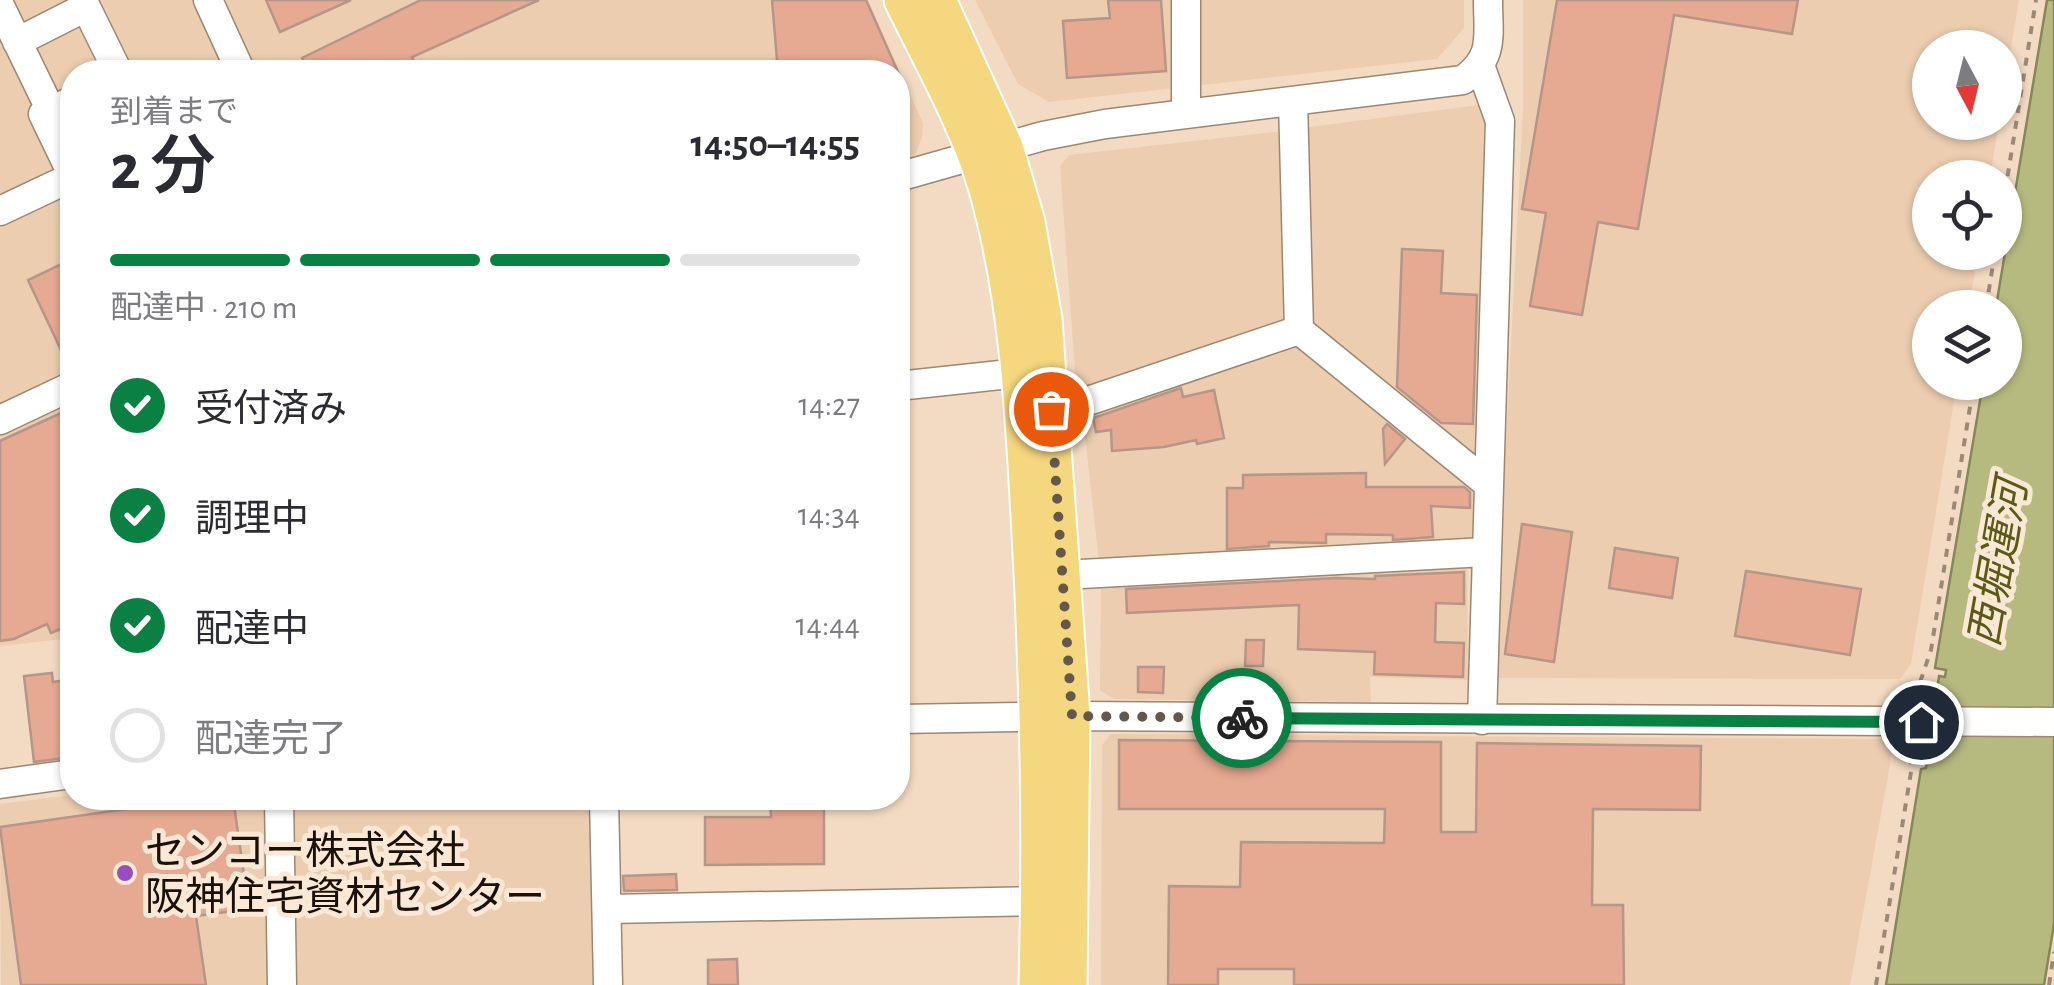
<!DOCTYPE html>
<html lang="ja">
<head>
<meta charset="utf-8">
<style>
  body { margin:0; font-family:"Alegreya Sans","Noto Sans JP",sans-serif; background:#f7f7f7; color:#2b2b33; height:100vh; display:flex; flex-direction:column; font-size:38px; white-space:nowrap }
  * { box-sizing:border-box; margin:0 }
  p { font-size:32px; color:#7c7c81 }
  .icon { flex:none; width:55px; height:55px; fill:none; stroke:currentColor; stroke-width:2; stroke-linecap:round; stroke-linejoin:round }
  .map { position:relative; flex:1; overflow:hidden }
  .sheet { position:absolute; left:60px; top:60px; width:850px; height:750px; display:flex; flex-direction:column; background:#fff; border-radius:40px; box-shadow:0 2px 8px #0004 }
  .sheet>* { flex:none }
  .needle { width:65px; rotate:173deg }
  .fabs { position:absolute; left:1912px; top:30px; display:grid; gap:20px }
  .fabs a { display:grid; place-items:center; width:110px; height:110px; border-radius:50%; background:#fff; box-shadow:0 2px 8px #0004; font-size:50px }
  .pin { position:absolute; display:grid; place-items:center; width:85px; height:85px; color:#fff; margin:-42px; border:5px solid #fff; border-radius:50%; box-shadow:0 2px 10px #0007 }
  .courier { position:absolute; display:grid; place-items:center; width:100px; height:100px; margin:-50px; border:8px solid #0b8043; border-radius:50%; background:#fff; color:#222; box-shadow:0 2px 12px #0007 }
  .overview em { font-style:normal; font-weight:600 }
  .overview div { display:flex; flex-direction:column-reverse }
  .overview { display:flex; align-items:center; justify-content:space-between; height:170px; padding:0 50px }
  h1 { font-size:65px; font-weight:600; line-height:75px }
  .bar { display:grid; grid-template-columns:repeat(4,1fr); gap:15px 10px; align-content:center; height:120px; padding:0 50px }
  .bar i { height:12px; border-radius:8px; background:#e1e1e2 }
  .bar .on { background:#0b8043 }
  .bar p { grid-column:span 4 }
  ol { padding:0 50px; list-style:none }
  li { display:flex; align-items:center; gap:30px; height:110px }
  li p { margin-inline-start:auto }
  li .icon { padding:10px; border-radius:50%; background:#0b8043; color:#fff; stroke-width:4 }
  li:last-child { color:#7c7c81 }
  li i { width:55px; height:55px; border:5px solid #e1e1e2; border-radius:50% }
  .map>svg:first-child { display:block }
</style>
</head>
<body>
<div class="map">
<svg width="2054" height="985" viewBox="0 0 2054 985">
  <rect width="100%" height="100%" fill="#f3dac2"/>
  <path fill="#eccdb0" d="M0,0H868L923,123L922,137L916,153L909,161L898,164V72H72V638L0,646Z
    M975,0H1464V28L1437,59L1049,102L1018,84Z
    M1523,0H2019L2005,84V48H1930V122L1999,123L1990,177L1930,178V252L1978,253L1969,307L1930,308V382L1957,383L1911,664L1900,679L1494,678L1523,109Z
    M1479,105L1492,111L1474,546L1100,570L1082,409L1314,332L1303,128Z
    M1284,131L1295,322L1077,397L1060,166L1069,155Z
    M1467,558L1468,680L1370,677L1371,702L1114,699L1100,690L1101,584Z
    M1111,734L1887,739L1893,748L1850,985H1101L1102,745Z
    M72,795L596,798L600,985H1L0,804Z"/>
  <path fill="#b7ba7f" stroke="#88875b" stroke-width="2.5" d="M2047,0H2054V924L2044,985H1886L1921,769L1926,768L1939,676L1945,677L1946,670L1935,668L1983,383L2005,382V308L1996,307Z"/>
  <path fill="#e6a992" stroke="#b59689" stroke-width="2.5" d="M266,0H351L280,32Z
    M421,0H539L412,57L419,72H309L302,58Z
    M772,0H866L898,72H778Z
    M1108,0H1161L1166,71L1067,78L1063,21L1110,18Z
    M1557,0H1798L1792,34L1674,15L1638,229L1598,222L1582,315L1530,306L1546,213L1522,209Z
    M1402,249L1443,251L1441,293L1477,295L1473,424L1441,423L1397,387Z
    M72,259V369H70L28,280Z
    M1181,388L1183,397L1214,390L1224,438L1197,444L1196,440L1164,447L1112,451L1111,430L1096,432L1093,418Z
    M61,413L72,438V624L51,633L47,624L14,639L0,641V441Z
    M1387,424L1405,439L1385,464L1383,429Z
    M1366,473V487H1464L1470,492V508L1431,506L1433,537L1393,540V535L1326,534V543L1269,542V546L1227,549V488H1243V475Z
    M1522,524L1572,532L1554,662L1505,654Z
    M1615,548L1678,558L1672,598L1609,588Z
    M1746,571L1861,589L1850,655L1735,636Z
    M1464,572V604L1436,603L1435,642L1464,643L1463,677L1374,674L1375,652L1298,649L1299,605L1127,613L1126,589L1336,578L1375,579V576Z
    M1246,640H1264L1263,666H1245Z
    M1138,667H1164L1163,693L1138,692Z
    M52,673L53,682L72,679V757L34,762L24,676Z
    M1119,740L1441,742V832H1476L1477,743L1701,746L1700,810L1593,809L1592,905H1623L1624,985H1294V969H1218V985H1168L1169,886L1240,887L1241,842L1384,843L1385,809H1119Z
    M204,798H233L249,909L196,916L206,985H21L0,827Z
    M770,798H824V864L705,865V817H771Z
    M676,874L677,890L624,891L623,876Z
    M737,959L738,985H708V960Z"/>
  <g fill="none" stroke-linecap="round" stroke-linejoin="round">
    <g stroke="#9e8671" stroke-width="31">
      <path id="minor" d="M208,0L241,72
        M0,6L51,111
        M17,42L86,7L118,72
        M1481,68L1500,121L1482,720
        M72,101L43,114L72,174
        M1293,101L1299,330L1488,484
        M1186,114V0
        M898,177L1043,136L1105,124L1463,80C1495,57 1488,37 1488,0
        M0,211L72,177
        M898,386L1019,373
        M1051,409L1088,401L1299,330
        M0,420L72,386
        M1063,575L1485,552
        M898,719L1072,716L2054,722
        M0,784L72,774
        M279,798L282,985
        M604,798L608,985
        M607,909L1039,901"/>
    </g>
    <g stroke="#fff" stroke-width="39">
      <path id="major" d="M902,0C931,60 967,122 986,186C1017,293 1023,406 1029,516C1038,672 1041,828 1037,985
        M938,0L1005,147L1027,222L1044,319L1072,716L1069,985"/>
    </g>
    <path stroke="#9b8977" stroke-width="4" stroke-dasharray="8 8" stroke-linecap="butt" d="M2005,192L2036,0
      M1986,308L1995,252
      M1915,697L1931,650L1974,382
      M1876,985L1912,766L1906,744
      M2049,985L2054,952"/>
    <use href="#minor" stroke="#fff" stroke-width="28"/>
    <use href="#major" stroke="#f5d77f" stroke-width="35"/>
  </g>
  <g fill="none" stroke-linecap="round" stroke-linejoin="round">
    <path stroke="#655749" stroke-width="10" stroke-dasharray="0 18" d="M1051,409L1072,716L1242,718"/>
    <path stroke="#0b8043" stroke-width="12" d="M1242,718L1921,722"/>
  </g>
  <circle fill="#984ec0" stroke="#fce8d5" stroke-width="4" cx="125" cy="873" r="10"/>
  <g text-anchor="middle" stroke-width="10" stroke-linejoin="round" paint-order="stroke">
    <g font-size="40" fill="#191008" stroke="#fce8d5" text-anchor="start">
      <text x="145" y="864">センコー株式会社<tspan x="145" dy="46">阪神住宅資材センター</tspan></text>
    </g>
    <g font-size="42" font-style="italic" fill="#5a5b17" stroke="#fce8d5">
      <text transform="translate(1997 563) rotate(-80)" y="15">西堀運河</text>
    </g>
  </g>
</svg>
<div class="fabs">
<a><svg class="needle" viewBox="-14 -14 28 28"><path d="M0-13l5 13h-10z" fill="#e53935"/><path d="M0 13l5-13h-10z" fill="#7c7c81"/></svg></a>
<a><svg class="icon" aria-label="locate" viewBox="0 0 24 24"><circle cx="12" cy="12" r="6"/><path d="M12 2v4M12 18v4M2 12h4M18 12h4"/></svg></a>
<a><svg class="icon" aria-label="layers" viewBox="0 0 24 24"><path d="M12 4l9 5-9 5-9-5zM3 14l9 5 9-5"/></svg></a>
</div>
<div class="pin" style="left:1051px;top:409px;background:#ea580c"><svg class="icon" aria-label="bag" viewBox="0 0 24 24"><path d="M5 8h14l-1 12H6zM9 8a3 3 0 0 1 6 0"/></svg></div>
<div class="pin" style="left:1921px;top:722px;background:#1f2937"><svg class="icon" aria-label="home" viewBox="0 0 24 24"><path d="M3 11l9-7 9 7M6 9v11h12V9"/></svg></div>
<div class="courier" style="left:1242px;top:718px"><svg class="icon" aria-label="bike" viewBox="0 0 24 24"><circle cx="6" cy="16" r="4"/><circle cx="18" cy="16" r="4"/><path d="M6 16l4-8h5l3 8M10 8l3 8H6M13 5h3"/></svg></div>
<section class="sheet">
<div class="overview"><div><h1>2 分</h1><p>到着まで</p></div><em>14:50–14:55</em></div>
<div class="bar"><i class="on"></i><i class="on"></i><i class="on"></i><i></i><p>配達中 · 210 m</p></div>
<ol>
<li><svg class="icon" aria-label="check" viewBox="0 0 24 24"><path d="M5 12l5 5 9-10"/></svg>受付済み<p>14:27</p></li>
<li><svg class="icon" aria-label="check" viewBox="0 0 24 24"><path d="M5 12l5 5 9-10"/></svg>調理中<p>14:34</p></li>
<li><svg class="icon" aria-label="check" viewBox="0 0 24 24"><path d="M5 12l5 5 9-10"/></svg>配達中<p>14:44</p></li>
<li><i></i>配達完了</li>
</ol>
</section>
</div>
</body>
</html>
